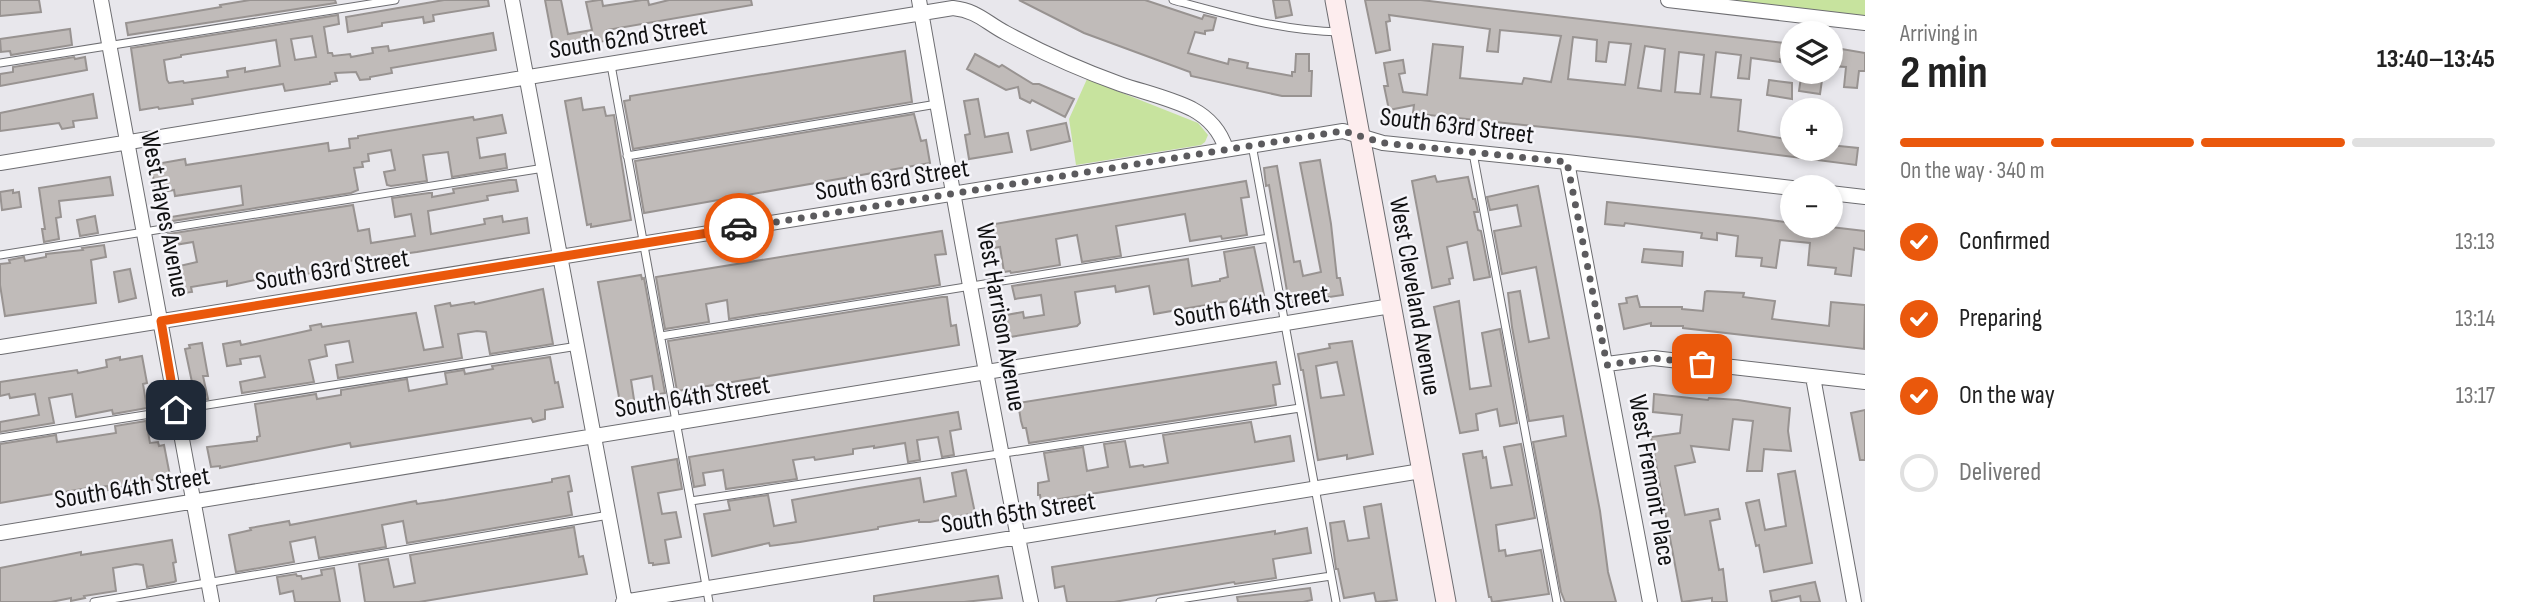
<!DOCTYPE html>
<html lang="en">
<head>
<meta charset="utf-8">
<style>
  body { margin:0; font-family:"Sofia Sans Condensed",sans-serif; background:#f2f2f2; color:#222; height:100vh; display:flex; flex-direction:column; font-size:26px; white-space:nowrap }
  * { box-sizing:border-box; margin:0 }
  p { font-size:23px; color:#767676 }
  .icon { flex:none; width:38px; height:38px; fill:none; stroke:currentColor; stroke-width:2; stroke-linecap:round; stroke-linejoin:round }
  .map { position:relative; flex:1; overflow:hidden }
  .details { display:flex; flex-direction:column; background:#fff; width:665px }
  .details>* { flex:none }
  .buttons { position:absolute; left:1780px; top:21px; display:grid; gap:14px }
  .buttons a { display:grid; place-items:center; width:63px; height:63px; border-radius:50%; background:#fff; box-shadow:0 4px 10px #0003; font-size:35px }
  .pin { position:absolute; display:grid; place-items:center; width:60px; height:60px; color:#fff; margin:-30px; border-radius:14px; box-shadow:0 4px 10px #0006 }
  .courier { position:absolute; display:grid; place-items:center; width:70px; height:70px; margin:-35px; border:5px solid #ea580c; border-radius:50%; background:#fff; color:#222; box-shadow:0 2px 9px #0007 }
  .head em { font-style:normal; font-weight:700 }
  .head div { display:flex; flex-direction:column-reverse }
  .head { display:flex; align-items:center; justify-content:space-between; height:119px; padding:0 35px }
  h1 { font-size:46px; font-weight:700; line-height:52px }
  .bar { display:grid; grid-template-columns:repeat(4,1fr); gap:10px 7px; align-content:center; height:84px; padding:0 35px }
  .bar i { height:9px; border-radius:5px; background:#e0e0e0 }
  .bar .selected { background:#ea580c }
  .bar p { grid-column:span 4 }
  ol { padding:0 35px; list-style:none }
  li { display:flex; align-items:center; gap:21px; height:77px }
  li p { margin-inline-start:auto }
  li .icon { padding:7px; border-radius:50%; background:#ea580c; color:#fff; stroke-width:4 }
  li:last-child { color:#767676 }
  li i { width:38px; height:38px; border:4px solid #e0e0e0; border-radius:50% }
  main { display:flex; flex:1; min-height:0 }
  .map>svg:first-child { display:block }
</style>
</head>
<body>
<main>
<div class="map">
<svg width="1865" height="602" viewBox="0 0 1865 602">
  <rect width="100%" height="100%" fill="#e8e7ec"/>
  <path fill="#c7e39e" d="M1724,0H1865V16Z
    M1087,79L1198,123L1208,135L1205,142L1201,145L1076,165L1069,119Z"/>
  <path fill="#c0bbb9" stroke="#989391" stroke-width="2" fill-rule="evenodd" d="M0,0H39L41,12L0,16Z
    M250,0H335L336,3L128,35L126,23L221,7L220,5Z
    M444,0H488L489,6L433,15L434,21L424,23L423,17L382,23V26L348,32L346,17Z
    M545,0H561L568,34L592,30L586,2L599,0H602L603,6L642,0H648L649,5L669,0H751L752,5L607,30L609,40L585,45V48L555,53Z
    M1019,0H1145L1202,19L1204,15L1216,18L1213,30L1205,31V34L1195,32L1188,53L1228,64L1229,59L1248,63L1247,68L1292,76V72H1295L1296,54H1309V71H1312L1311,96H1282L1191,76L1190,72L1084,33Z
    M1273,0H1289L1292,15L1276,18Z
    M1365,0H1421L1792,44V60L1780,59V62L1751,58L1749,79L1738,78L1741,55L1716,52L1711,97L1741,100L1738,131L1792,140V149H1830V145L1858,148L1856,165L1637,137L1429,115L1413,113L1414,105L1389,110L1384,86H1388L1384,63L1403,60L1405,73L1399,74L1403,92L1427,95L1433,44L1463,47L1460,78L1522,84L1524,78L1551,82L1561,36L1500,30L1498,52L1487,51L1490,29L1389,15L1390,21L1386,22L1390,50L1376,53ZM1573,37L1597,40L1596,61L1606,62L1609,42L1631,44L1625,85L1568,79ZM1645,46L1665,49L1661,91L1638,88ZM1679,52L1704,55L1700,94L1675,92Z
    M338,15L339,24L324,27L328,53H332L333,56L350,54L351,57L373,53L372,48L388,46L389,51L493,33L496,50L391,68L392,73L370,77V79L360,80L356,72L335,73L337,81L330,82V84L285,91L283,84L264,87L192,99L193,104L159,109L158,107L140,110L131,48ZM312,36L316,57L295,60L291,39ZM276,40L280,66L245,72V68L227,71L228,77L184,83L183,81L169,83L167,80L164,60L181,57V55Z
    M70,29L72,45L11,55L10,51L1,52L0,39Z
    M1830,47L1865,53V71H1859L1857,88L1844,87L1846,67L1830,66Z
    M905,51L912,102L633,149L624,101L630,100V96Z
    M975,54L999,67L1002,65L1033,84H1039L1074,99L1065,117L1032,100L1030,103L1020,98L1018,87L1006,90L967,69Z
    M74,57L75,59L85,57L87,70L0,86V74L13,72V67Z
    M1801,77L1822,80L1820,94L1799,91Z
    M1769,80L1792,83V99L1767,95Z
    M93,94L97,118L73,121L74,127L62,129L59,123L0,131V113Z
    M581,98L583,110L604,107L606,116L614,115L631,220L591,227V224L587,225L565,101Z
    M978,99L985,137L1008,133L1012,152L969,159L965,135L970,134L964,101Z
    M914,114L921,141L926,140L930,163L644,213L635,161Z
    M502,115L506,133L477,138L480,158L505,154L507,168L452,177L448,152L423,155L427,181L391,186L387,185L384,172L395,170L391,150L368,154L369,161L362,162L363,167L354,168L358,190L351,193L166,222L165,218L243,205L241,186L175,196L174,190L156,193L152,170L156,169V164L185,159L186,165L328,143L329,151L350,148L349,139L358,138V136L473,117L474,120Z
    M1066,123L1070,141L1031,150L1027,131Z
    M1320,160L1331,224L1337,278H1340L1343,295L1289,303L1269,185L1266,186L1264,168L1277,166L1294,262L1300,261L1303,276L1321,272L1300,163Z
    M1435,176L1437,182L1468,177L1473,199H1475L1478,212H1474L1478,230L1481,231L1490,277L1474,280L1467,242L1447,247L1453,278L1449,279L1450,284L1432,288L1412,181Z
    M110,177L113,195L59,201L61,217L56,218L59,239L44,242L42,229H45L39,188Z
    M509,180H516L518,191L487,196L488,200L428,211L431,234L485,224L484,219L502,216L503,222L527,218L529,233L417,252L326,264V270L301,275L291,276L290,271L260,276V279L227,286V281L191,287L192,292L176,294L174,291L171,268L197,262L193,242L169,246L168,234L353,205L358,231L369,229L371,243L415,236L411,214L395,217L392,198L429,193H432V197L454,193L453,189Z
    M1246,181L1249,197L1241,198L1247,235L1222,239L1221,236L1190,241L1185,214L1116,226L1121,256L1082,262L1077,235L1056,239L1060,265L1011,273L1010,271L1004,272L1000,247L993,248L989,225Z
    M1538,186L1600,511L1608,572L1616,602H1565L1561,592L1533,442L1566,436L1563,416L1529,421L1512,327L1508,293L1520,291L1529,342L1549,338L1536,267L1502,274L1494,231L1521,226L1517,205L1490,210L1487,197Z
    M13,190V193L19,192L21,207L2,210L0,192Z
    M1607,202L1755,218L1792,223V226H1822L1865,231V250L1854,248L1851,276L1835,274L1836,268L1808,265L1810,243L1780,240L1776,268L1761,266L1762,258L1736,256L1738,236L1717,233V240L1701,238L1702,233L1625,223L1624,226L1605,224Z
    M95,216L98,233L80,236L77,220Z
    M942,231L946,254L935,255L940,285L729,319L727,300L706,304L709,322L665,329L656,277Z
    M104,245L106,257L91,260L96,303L5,316L0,285V264L10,263L9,260L24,257L25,261L46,257V254L83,250L82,248Z
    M1254,247L1264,295L1154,314L1149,286L1116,292L1115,286L1075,292L1080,323L1077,326L1010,337L1006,315L1023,312L1024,318L1044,315L1041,295L1015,299L1012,286L1188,259L1192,286L1220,281V279L1228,277L1224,252Z
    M1644,249L1683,252L1682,266L1642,262Z
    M130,269L136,298L119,302L114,272Z
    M641,275L642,279L644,278L665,393L655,395L652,376L631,380L635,406L621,408L598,282Z
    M543,289L553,344L490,354L486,332L477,331L458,334L462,358L338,378L336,365L353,362L349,341L325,345L327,356L309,360L314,382L242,393L240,382L265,377L260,356L240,359L241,364L227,366L223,344L240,341L241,345L293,334L311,330L310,326L321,324L322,327L416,313L424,350L443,347L435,306L450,303L451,306L474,302L475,304Z
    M1707,291L1744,293L1743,297L1775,301L1772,319L1829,326L1831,302L1865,305L1864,349L1683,328V326H1651V323L1624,329L1619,304L1627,303L1626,298L1637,296L1640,307H1682V309L1703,311L1705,292Z
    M942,297H947L951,326L956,325L959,345L677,391L668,341Z
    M1459,301L1470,389L1491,386L1482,333L1500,329L1517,423L1500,426L1497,409L1476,414L1478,430L1460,433L1434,307Z
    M1352,341L1373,454L1347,459V455L1318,460L1303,370H1301L1298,354L1330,348L1329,344ZM1337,362L1344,395L1321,398L1316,366Z
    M202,343L208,376H203L208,399L196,401L185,349L190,348L189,345Z
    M142,356L147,383L143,384L147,408L113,414L112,410L76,417L72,394L49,398L54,423L0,432V422L39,415L35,394L10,398L9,394L0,396V382L77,370L78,373L107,367L106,360L120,357V360Z
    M550,357L555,383L558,382L563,407L545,410V419L533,422L531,418L351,447L350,443L220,468V466L211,467L207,447L257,441V437L260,436L255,404L316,394L317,399L341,395V390L407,379L409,391L447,384L445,373L464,370L465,374L493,369L492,366Z
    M1276,362L1280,384L1273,385L1276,405L1029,443L1026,428H1023L1021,421L1018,403Z
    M1654,394L1708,400L1709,398L1738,400L1790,408L1788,431L1791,451L1764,449L1762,471H1747L1753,421L1733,419L1729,450L1691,446L1695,462L1675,466L1685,515L1718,509L1720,519L1710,521L1719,570L1723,569L1727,602H1712V598L1682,602L1651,437L1680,433L1682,415L1653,412Z
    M1865,410V460H1860L1851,413Z
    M958,412L961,429L950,431L954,455L942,457L938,437L917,440L920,460L908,462L905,443L874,448V446L853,449V454L815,460L814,457L793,460L797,479L726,489L723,470L703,473L705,485L694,487L689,457Z
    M146,421L150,443L158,442L159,446L164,445L170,476L108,490L107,486L94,487L0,503V444L56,435L57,442L116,433L115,426Z
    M1251,422L1255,442L1290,436L1294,461L1041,502L1040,495H1038V483L1049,481L1044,453L1083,447L1087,471L1108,467L1104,444L1125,441L1130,467L1143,465L1144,467L1168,463L1163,435Z
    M1521,444L1535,518L1496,525L1499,551L1505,550L1506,556L1541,550L1549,594L1492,602L1491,597H1489L1463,454L1482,451L1483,458L1486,457L1491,488L1512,485L1504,447Z
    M677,459L682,489L658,493L662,514L676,512L681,537L665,540L669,563L653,565V563H649L632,467Z
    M966,470L975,513L930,522H919V520L878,527V529L800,542L770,546L769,543L712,556L704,514L730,510L728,501L768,495L774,526L796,522L792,500L859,488L920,478L924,502L956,496L952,473Z
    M1795,471L1812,563L1764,572L1759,545L1756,546L1746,503L1759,500L1765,530L1786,526L1778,474Z
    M569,476L572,491L568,492L572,515L407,543L403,521L382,525L386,547L319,558L315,537L290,542L294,562L236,572L229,535L251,530L250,528L289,521L290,525L416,501L417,504L445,500L552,482V479Z
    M1381,504L1397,600L1376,602L1374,593L1344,598L1338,569H1336L1330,523L1344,521L1348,541L1369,538L1364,507Z
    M574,527L579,557L583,556L587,574L419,602H365L359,564L388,559L394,587L415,583L410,555Z
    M1307,528L1311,553L1273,559L1276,578L1235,584L1234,582L1114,602H1067L1064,586L1055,588L1052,567L1275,531V534Z
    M172,540L176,562L173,563L176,581L174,582L147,587L143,565L136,564L113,568L116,591L84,596L85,598L71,601V598L51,602H0V568L81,552V555Z
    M334,568L340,602H295L293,591L280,594L277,577L296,574L297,576H301L302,579L322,575L321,570Z
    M998,576L1002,598L964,602H874V596Z
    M1815,582L1820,602H1801L1800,596L1772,602L1770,591Z
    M1310,588L1312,600L1303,602H1238L1237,597Z"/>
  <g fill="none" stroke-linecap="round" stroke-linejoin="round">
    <g stroke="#6d6d71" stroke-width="9">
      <path id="lane" d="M1173,0C1228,15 1283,31 1340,32
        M0,63L395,0
        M611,65L709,602
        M1252,145L1336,602
        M1473,153L1557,602
        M627,156L937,104
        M0,255L544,168
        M661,336L1269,238
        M0,438L578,346
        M691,501L1300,408
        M94,602L609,515
        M1160,602L1331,576"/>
    </g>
    <g stroke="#6d6d71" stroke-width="16">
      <path id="street" d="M101,0L212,602
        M512,0L625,602
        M919,0C954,201 990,402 1031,602
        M1668,0L1865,23
        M1567,162L1650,602
        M0,163L953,8C978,11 985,22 1006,33C1043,53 1081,70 1120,84C1143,92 1170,98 1192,109C1209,118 1220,130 1226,149
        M1830,193L1865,197
        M0,347L1343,131L1383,143L1567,162L1792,188
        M1607,364L1653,358L1865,382
        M1813,377L1854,602
        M0,533L1391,306
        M623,602L1421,471"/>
    </g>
    <g stroke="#6d6d71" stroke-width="21">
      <path id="secondary" d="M1335,0L1446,602"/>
    </g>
    <use href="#lane" stroke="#fff" stroke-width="7"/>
    <use href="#street" stroke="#fff" stroke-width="14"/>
    <use href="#secondary" stroke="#fdedee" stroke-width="19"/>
  </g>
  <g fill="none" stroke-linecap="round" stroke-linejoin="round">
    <path stroke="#5c5b5e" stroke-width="7" stroke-dasharray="0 12.6" d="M739,228L1343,131L1384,143L1567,162L1607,365L1653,358L1702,364"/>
    <path stroke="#ea580c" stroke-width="9" d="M176,410L161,321L739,228"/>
  </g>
  <g text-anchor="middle" stroke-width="5" stroke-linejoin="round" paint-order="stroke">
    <g font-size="26" fill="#101011" stroke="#f5f4f9">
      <text transform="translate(628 37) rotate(-9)" y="9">South 62nd Street</text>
      <text transform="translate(1457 125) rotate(7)" y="9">South 63rd Street</text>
      <text transform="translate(892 179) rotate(-9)" y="9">South 63rd Street</text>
      <text transform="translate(166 214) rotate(79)" y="9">West Hayes Avenue</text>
      <text transform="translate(332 269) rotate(-9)" y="9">South 63rd Street</text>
      <text transform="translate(1416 296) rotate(80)" y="9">West Cleveland Avenue</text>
      <text transform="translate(1251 305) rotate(-9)" y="9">South 64th Street</text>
      <text transform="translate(1002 317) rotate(80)" y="9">West Harrison Avenue</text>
      <text transform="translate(692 396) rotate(-9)" y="9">South 64th Street</text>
      <text transform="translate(1653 480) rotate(80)" y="9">West Fremont Place</text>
      <text transform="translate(132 487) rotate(-9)" y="9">South 64th Street</text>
      <text transform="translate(1018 512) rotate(-9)" y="9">South 65th Street</text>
    </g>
  </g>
</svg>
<div class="buttons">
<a><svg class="icon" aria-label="layers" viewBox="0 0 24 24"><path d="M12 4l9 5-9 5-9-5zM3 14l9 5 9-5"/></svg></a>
<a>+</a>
<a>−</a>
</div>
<div class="pin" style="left:1702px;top:364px;background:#ea580c"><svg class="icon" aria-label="bag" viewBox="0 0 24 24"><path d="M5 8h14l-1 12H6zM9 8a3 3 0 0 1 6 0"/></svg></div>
<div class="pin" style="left:176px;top:410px;background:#1f2937"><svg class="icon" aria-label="home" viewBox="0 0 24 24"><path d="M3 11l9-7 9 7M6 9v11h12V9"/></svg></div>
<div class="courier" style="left:739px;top:228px"><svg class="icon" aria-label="car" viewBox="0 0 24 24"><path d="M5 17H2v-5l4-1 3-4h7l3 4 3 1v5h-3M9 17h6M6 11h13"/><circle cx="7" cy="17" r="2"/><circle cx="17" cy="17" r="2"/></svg></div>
</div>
<section class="details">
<div class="head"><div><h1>2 min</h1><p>Arriving in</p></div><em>13:40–13:45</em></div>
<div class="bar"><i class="selected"></i><i class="selected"></i><i class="selected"></i><i></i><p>On the way · 340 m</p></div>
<ol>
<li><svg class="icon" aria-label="check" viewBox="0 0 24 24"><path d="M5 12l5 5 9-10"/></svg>Confirmed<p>13:13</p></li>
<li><svg class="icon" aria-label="check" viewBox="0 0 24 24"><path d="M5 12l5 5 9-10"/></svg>Preparing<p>13:14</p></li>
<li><svg class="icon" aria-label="check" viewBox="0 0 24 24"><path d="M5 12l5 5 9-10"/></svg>On the way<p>13:17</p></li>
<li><i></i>Delivered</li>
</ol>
</section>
</main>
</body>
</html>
